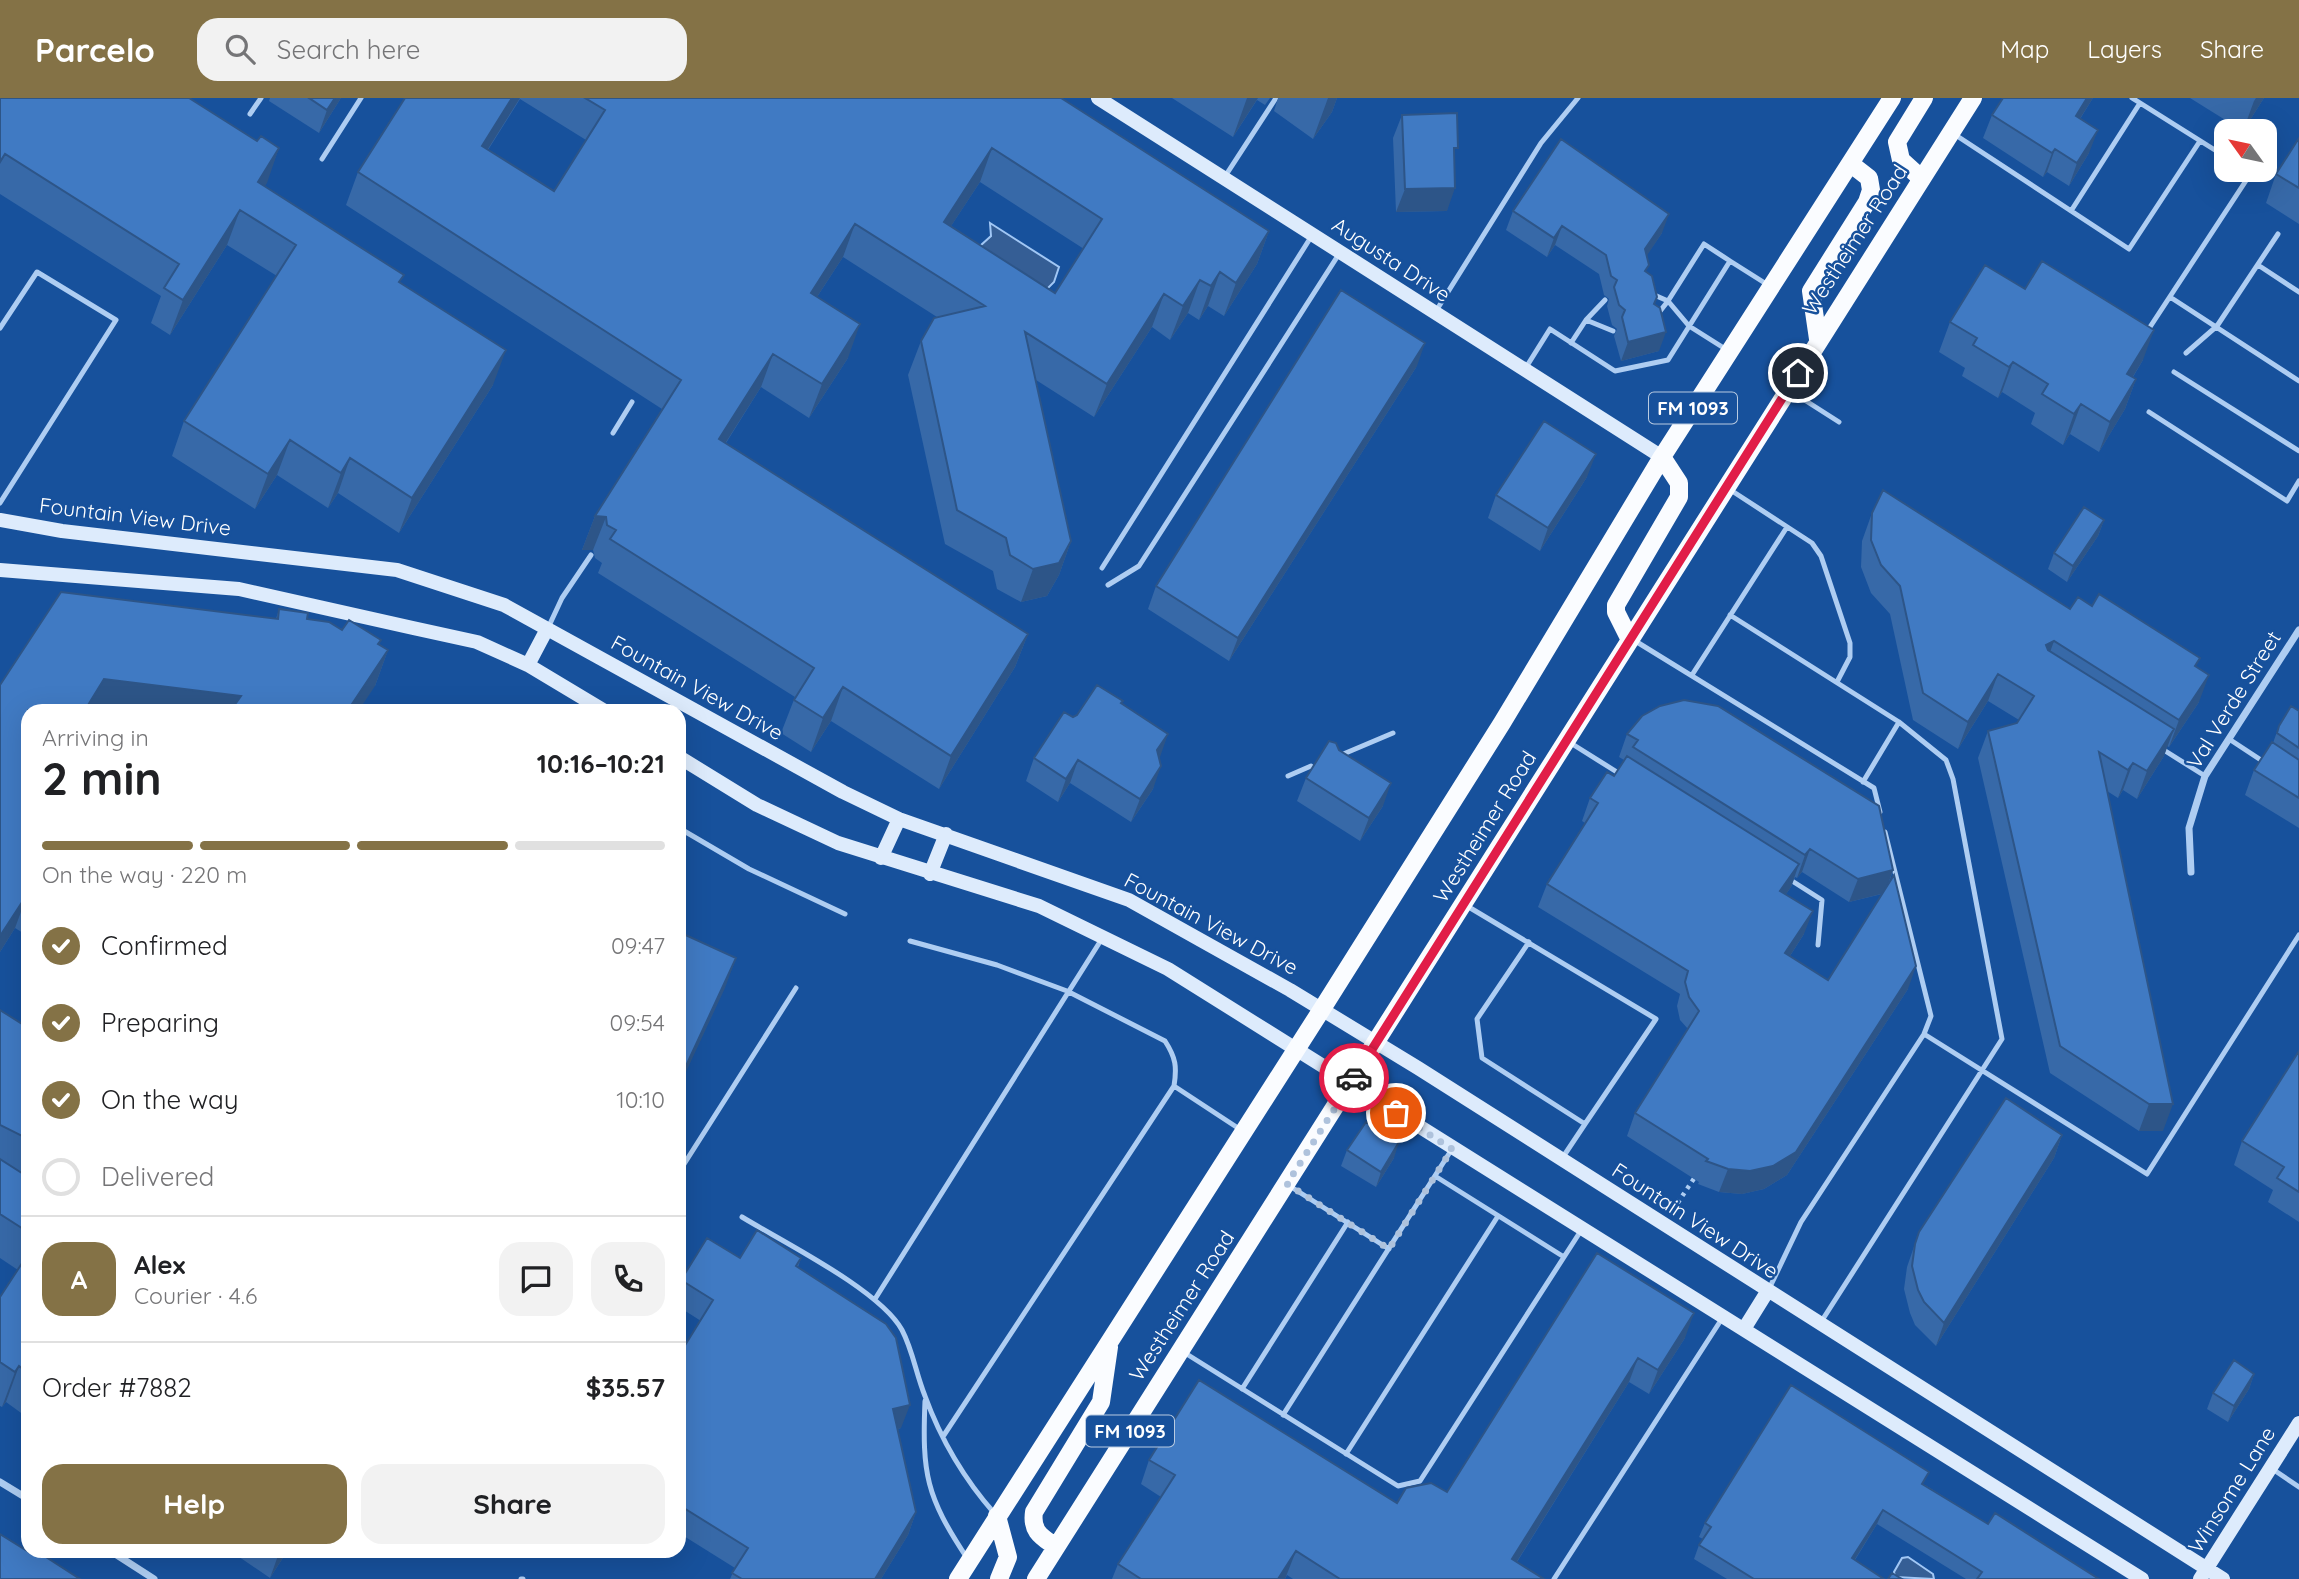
<!DOCTYPE html>
<html lang="en">
<head>
<meta charset="utf-8">
<style>
  body { margin:0; font-family:Quicksand,sans-serif; background:#f2f2f2; color:#202124; height:100vh; display:flex; flex-direction:column; font-size:26px; white-space:nowrap }
  * { box-sizing:border-box; margin:0 }
  p { font-size:23px; color:#757577 }
  .icon { flex:none; width:38px; height:38px; fill:none; stroke:currentColor; stroke-width:2; stroke-linecap:round; stroke-linejoin:round }
  .map { position:relative; flex:1; overflow:hidden }
  .details { position:absolute; left:21px; top:606px; width:665px; height:854px; display:flex; flex-direction:column; background:#fff; border-radius:21px; box-shadow:0 7px 28px #0002 }
  .details>* { flex:none }
  .needle { width:46px; rotate:303deg }
  .buttons { position:absolute; left:2214px; top:21px; display:grid; gap:14px }
  .buttons a { display:grid; place-items:center; width:63px; height:63px; border-radius:14px; background:#fff; box-shadow:0 7px 28px #0002; font-size:35px }
  .pin { position:absolute; display:grid; place-items:center; width:60px; height:60px; color:#fff; margin:-30px; border:4px solid #fff; border-radius:50%; box-shadow:0 2px 7px #0007 }
  .courier { position:absolute; display:grid; place-items:center; width:70px; height:70px; margin:-35px; border:5px solid #e11d48; border-radius:50%; background:#fff; color:#222; box-shadow:0 2px 9px #0007 }
  .summary em { font-style:normal; font-weight:800 }
  .summary div { display:flex; flex-direction:column-reverse }
  .summary { display:flex; align-items:center; justify-content:space-between; height:119px; padding:0 21px }
  h1 { font-size:46px; font-weight:800; line-height:52px }
  .bar { display:grid; grid-template-columns:repeat(4,1fr); gap:10px 7px; align-content:center; height:84px; padding:0 21px }
  .bar i { height:9px; border-radius:5px; background:#e0e0e0 }
  .bar .active { background:#847246 }
  .bar p { grid-column:span 4 }
  .line { display:flex; align-items:center; gap:18px; padding:0 21px; border-top:2px solid #e0e0e0 }
  .line div { flex:1 }
  .round { display:grid; place-items:center; flex:none; width:74px; height:74px; border-radius:21px; background:#f2f2f2 }
  ol { padding:0 21px; list-style:none }
  li { display:flex; align-items:center; gap:21px; height:77px }
  li p { margin-inline-start:auto }
  li .icon { padding:7px; border-radius:50%; background:#847246; color:#fff; stroke-width:4 }
  li:last-child { color:#757577 }
  li i { width:38px; height:38px; border:4px solid #e0e0e0; border-radius:50% }
  .button { display:flex; gap:14px; margin-top:auto; padding:14px 21px }
  .button a { flex:1; height:80px; border-radius:21px; background:#847246; color:#fff; font-size:28px; font-weight:800; line-height:80px; text-align:center }
  .button a+a { background:#f2f2f2; color:#202124 }
  header { display:flex; align-items:center; gap:42px; box-sizing:border-box; height:98px; padding:0 35px; background:#847246; color:#fff }
  header strong { font-size:33px }
  nav { display:flex; gap:38px; margin-inline-start:auto; font-size:24px }
  .search { width:490px; height:63px; background:#f2f2f2; display:flex; align-items:center; gap:18px; box-sizing:border-box; padding:0 24px; border-radius:21px; color:#757577; font-size:26px }
  .map>svg:first-child { display:block }
</style>
</head>
<body>
<header>
<strong>Parcelo</strong>
<div class="search"><svg class="icon" aria-label="search" viewBox="0 0 24 24"><circle cx="10" cy="10" r="6"/><path d="M15 15l6 6"/></svg>Search here</div>
<nav><a>Map</a><a>Layers</a><a>Share</a></nav>
</header>
<div class="map">
<svg width="2299" height="1481" viewBox="0 0 2299 1481">
  <rect width="100%" height="100%" fill="#17519c"/>
  <path fill="#355e95" stroke="#a1c7f5" stroke-width="2" d="M990,125L1059,169L1054,184L1043,195L980,148L991,138Z
    M1908,1459L1933,1476L1934,1481L1895,1479L1894,1474L1902,1460Z"/>
  <g fill="none" stroke-linecap="round" stroke-linejoin="round">
    <path stroke="#aecdf2" stroke-width="4.5" stroke-dasharray="3.5 5" stroke-linecap="butt" d="M1673,1112L1697,1076"/>
    <path stroke="#aecdf2" stroke-width="5" d="M2132,0L2226,59
      M250,16L261,0
      M1954,36L2129,151L2200,43
      M322,61L361,0
      M1224,80L1276,0
      M2071,113L2140,5
      M2258,167L2299,194
      M1652,196L1668,203L1657,217
      M2170,199L2299,283
      M1436,213L1541,45L1578,0
      M1586,222L1613,233
      M2150,229L2251,75L2246,72
      M0,230L37,174L116,222L0,405
      M1571,245L1586,222L1605,202
      M1727,252L1689,228L1668,203L1704,146L1730,163
      M2186,255L2217,228L2278,136
      M1525,271L1550,231L1615,273L1668,262L1730,163L1768,187
      M2174,274L2299,353
      M1792,294L1839,324
      M2149,314L2287,403L2299,383
      M613,335L632,304
      M1729,391L1812,445L1821,458L1850,545V559L1837,584
      M1102,470L1311,139
      M1108,487L1139,468L1339,156
      M1730,517L1899,624L1946,662L1953,681L2002,941L1821,1224
      M548,530L562,500L591,457
      M1632,541L1874,690L1880,714
      M1692,577L1787,429
      M2229,641L2264,664
      M1569,644L1620,676
      M2159,649L2205,678
      M1341,657L1393,635
      M1288,678L1311,668
      M1863,684L1899,624
      M679,730L749,771L845,816
      M1789,781L1822,802L1818,847
      M1467,808L1656,921L1585,1026
      M910,843L997,867L1067,893L1165,943C1176,960 1177,969 1174,988L944,1337
      M1529,844L1477,921L1482,960L1585,1026L1563,1059
      M1924,936L2147,1076L2299,837
      M1174,988L1241,1032
      M679,1074L796,890
      M1435,1078L1564,1159
      M1288,1087L1389,1151
      M742,1119C783,1144 880,1192 902,1232C913,1253 916,1276 925,1298C941,1342 964,1381 995,1416
      M1769,1191L1801,1124L1924,936L1931,918L1885,734
      M875,1201L1103,839
      M1185,1255L1398,1388L1420,1383L1582,1131
      M1242,1291L1348,1124
      M925,1303C922,1376 926,1398 967,1460
      M1283,1317L1452,1051
      M1346,1356L1498,1118
      M2271,1370L2299,1389
      M521,1481H523
      M1554,1481L1723,1219"/>
    <path stroke="#aecdf2" stroke-width="7" d="M2191,774L2189,730L2205,678L2299,532
      M0,1384L28,1401
      M109,1452L154,1481"/>
    <path stroke="#ddebfc" stroke-width="14" d="M1098,0L1662,359
      M0,422L62,433L397,472L504,507L843,694L899,721L1129,802L1290,892L1418,970L2223,1481
      M0,472L239,491L413,530L477,544L528,567L603,612
      M528,567L547,531
      M679,659L757,707L838,745L1039,808L1168,871L2142,1481
      M881,760L899,721
      M930,776L946,736
      M1744,1231L1767,1194
      M2200,1481L2299,1325"/>
    <path stroke="#fafcff" stroke-width="18" d="M1922,81L1901,62L1897,44L1924,0
      M1818,241L1811,193L1867,104L1871,92L1869,80L1851,66
      M1629,540L1616,514V507L1679,399V385L1662,359
      M997,1418L1008,1459L999,1481
      M1056,1449C1042,1439 1031,1434 1034,1414L1101,1304L1109,1249
      M958,1481L1322,911L1502,625L1662,359L1892,0
      M1036,1481L1973,0"/>
  </g>
  <path fill="#3769a8" fill-rule="evenodd" d="M0,0L257,43L279,50L264,89L401,185L493,287L399,435L338,395L328,410L277,377L255,411L172,358L184,323L277,178L227,147L170,237L151,225L161,198L0,96Z
    M270,0H341L319,35L269,3Z
    M405,0H1061L1269,133L1257,166L1224,218L1208,208L1199,222L1188,215L1170,242L1152,229L1094,319L1036,282L1071,443L1059,477L1047,498L1021,504L997,491L993,473L945,446L908,277L921,243L937,219L843,159L817,199L848,260L809,320L761,289L726,345L1028,536L1015,569L939,691L831,623L811,654L781,635L795,599L598,475L602,465L595,460L593,452H582L595,418L662,311L346,107L358,74ZM520,1L586,42L554,93L488,52ZM980,84L1084,151L1055,195L951,128Z
    M1172,0H1270L1265,7L1257,2L1233,39Z
    M1278,0H1337L1332,14L1313,41L1274,13Z
    M2093,0L2080,21L2089,55L2069,88L2047,74L2043,79L1983,40L1992,17Z
    M2190,0H2264L2243,33Z
    M1402,17L1454,60L1447,113L1396,114L1393,40Z
    M2299,40V126L2266,105L2276,76Z
    M1513,113L1662,135L1646,158V174L1654,206L1659,253L1621,263L1614,238L1617,231L1612,227L1607,208L1609,201L1604,197L1599,176L1555,147L1547,159L1506,132Z
    M1950,224L2143,262L2133,279L2136,281L2125,311L2099,354L2070,336L2063,347L2031,326L2035,315L2002,294L1998,300L1962,278L1965,270L1939,254Z
    M1417,268L1229,563L1148,511L1156,488Z
    M1587,379L1540,453L1488,420L1496,397Z
    M1872,415L2070,511L2197,569L2199,604L2169,649L2167,648L2164,658L2137,701L2123,692L2118,700L2107,693L2163,1033H2139L2050,975L1978,660L1988,633L2017,625L2019,622L1988,603L1958,651L1913,622L1890,516L1871,495L1861,469L1862,443Z
    M2104,422L2098,438L2067,484L2048,471L2054,455Z
    M279,511L307,521L381,542L379,546L388,552L375,588L28,612V838L15,830L0,854V587L276,521Z
    M1122,606L1160,659L1153,691L1131,724L1070,685L1058,704L1026,683L1034,660L1073,619Z
    M2299,613V730L2245,697L2254,672L2273,645L2279,628Z
    M1627,636L1893,772L1889,785L1908,891L1787,1077L1764,1091L1742,1096L1719,1094L1698,1086L1699,1084L1627,1038L1635,1015L1688,931L1680,922L1677,908L1680,896L1538,809L1547,786L1585,725L1582,723L1590,700L1614,678L1624,662L1619,659ZM1802,774L1849,804L1882,796L1828,882L1790,858L1804,836L1786,796L1791,789L1795,779L1797,780Z
    M1339,652L1383,708L1360,743L1297,703L1306,680Z
    M0,912L27,929L28,927V1320L6,1304L2,1309L0,1308V1199L18,1172L0,1160Z
    M2299,953V1124L2268,1104L2273,1092L2234,1067L2242,1043Z
    M2062,1037L2054,1060L1936,1248L1915,1227L1910,1215L1904,1191L1907,1169L1919,1134Z
    M1347,1052L1394,1060L1376,1089L1341,1068Z
    M1597,1155L1685,1240L1649,1296L1629,1284L1517,1464L1544,1481H1293L1287,1477L1285,1481H1112L1118,1466L1161,1399L1141,1386L1149,1362L1397,1405L1447,1394Z
    M740,1160H801L798,1169L901,1330L898,1331L916,1414L908,1437L881,1481H730L735,1470L679,1435V1257L701,1223L679,1209V1187L681,1182Z
    M2254,1276L2249,1291L2228,1324L2207,1311L2213,1295Z
    M1925,1387L1988,1426L2099,1481H1966L1877,1426L1855,1462L1884,1481H1727L1694,1461L1699,1447L1703,1441L1699,1439L1705,1425Z
    M229,1452H288L270,1480Z"/>
  <path fill="#2d5588" d="M335,0H341L319,35L327,12Z
    M512,0H520L469,81L482,48Z
    M1247,0H1258L1233,39Z
    M1328,0H1337L1332,14L1313,41Z
    M2087,0H2093L2067,41L2076,18Z
    M2256,0H2264L2243,33L2254,3Z
    M2098,32L2089,55L2069,88L2077,65Z
    M279,50L267,85L247,116L258,84Z
    M992,50L980,84L932,157L944,124Z
    M2055,51L2047,74L2043,79L2052,55Z
    M1455,90L1447,113L1396,114L1405,91Z
    M240,112L227,147L170,237L183,202Z
    M1669,116L1662,135L1638,171L1645,151Z
    M855,126L843,159L798,228L811,195Z
    M1562,128L1555,147L1547,159L1554,140Z
    M1269,133L1257,166L1224,218L1236,185Z
    M1220,174L1208,208L1199,222L1211,188Z
    M1200,182L1188,215L1170,242L1183,208Z
    M1164,196L1152,229L1094,319L1107,286Z
    M860,226L848,260L809,320L822,286Z
    M2154,232L2143,262L2116,306L2127,276Z
    M1666,234L1659,253L1621,263L1628,244Z
    M1425,245L1417,268L1229,563L1238,540Z
    M506,252L493,287L399,435L412,400Z
    M773,256L761,289L707,374L719,341Z
    M2013,264L2002,294L1998,300L2009,269Z
    M2136,281L2125,311L2099,354L2110,324Z
    M2081,306L2070,336L2063,347L2074,316Z
    M290,342L277,377L255,411L268,376Z
    M1596,356L1587,379L1540,453L1548,430Z
    M350,360L338,395L328,410L341,375Z
    M595,418L606,419L593,452H582Z
    M2104,422L2098,438L2067,484L2073,468Z
    M1071,443L1059,477L1047,498L1021,504L1033,471Z
    M1028,536L1015,569L939,691L951,658Z
    M2054,543L2044,571L2046,547Z
    M388,552L375,588L359,612H348Z
    M1998,576L1988,603L1958,651L1968,624Z
    M2209,577L2199,604L2169,649L2179,622Z
    M104,581L241,598L235,612H85Z
    M843,589L831,623L811,654L823,620Z
    M2174,631L2164,658L2137,701L2147,673Z
    M1168,636L1160,659L1149,675L1157,652Z
    M1078,662L1070,685L1058,704L1066,681Z
    M2133,665L2123,692L2118,700L2128,672Z
    M1161,668L1153,691L1131,724L1140,701Z
    M1391,685L1383,708L1360,743L1369,720Z
    M1810,751L1802,774L1797,780L1805,757Z
    M1799,766L1791,789L1772,816L1780,793Z
    M1893,772L1885,795L1849,804L1858,781Z
    M28,795L15,830L0,854V838Z
    M1813,813L1804,836L1777,878L1785,855Z
    M736,860L725,890L679,989V983Z
    M1916,868L1908,891L1787,1077L1764,1091L1742,1096L1719,1094L1728,1071Z
    M2149,1006H2173L2163,1033H2139Z
    M2062,1037L2054,1060L1936,1248L1944,1225Z
    M1399,1044L1394,1060L1376,1089L1381,1074Z
    M1694,1215L1685,1240L1649,1296L1658,1272Z
    M1638,1260L1629,1284L1506,1481L1512,1461Z
    M19,1268L6,1304L2,1309L15,1274Z
    M2254,1276L2249,1291L2228,1324L2234,1308Z
    M910,1307L901,1330L885,1335L893,1311Z
    M1883,1412L1877,1426L1847,1474L1852,1460Z
    M916,1414L908,1437L881,1481H875Z
    M280,1452H288L270,1480Z
    M1296,1453L1285,1481H1278Z"/>
  <path fill="#407ac3" stroke="#2d5588" stroke-width="2" fill-rule="evenodd" d="M0,0H189L257,43L261,38L279,50L258,84L404,177L399,184L506,252L412,400L350,360L341,375L290,342L268,376L184,323L296,147L240,112L183,202L164,190L179,166L5,56L0,64Z
    M309,0H335L327,12Z
    M405,0H512L482,48L554,93L605,12L585,0H1061L1269,133L1236,185L1220,174L1211,188L1200,182L1183,208L1164,196L1107,286L1025,234L1071,443L1059,465L1033,471L1010,457L1006,440L957,412L921,243L934,220L985,208L855,126L811,195L860,226L822,286L773,256L719,341L1028,536L951,658L843,589L823,620L794,602L814,570L610,441L616,432L607,427L606,419L595,418L681,282L358,74ZM992,50L1102,121L1055,195L944,124Z
    M2003,0H2087L2076,18L2098,32L2077,65L2055,51L2052,55L1992,17Z
    M1457,15L1458,50H1454L1455,90L1405,91L1402,17Z
    M2299,40V90L2276,76Z
    M1561,41L1669,116L1645,151L1649,167L1645,173L1652,178L1657,199L1654,206L1660,210L1666,234L1628,244L1622,219L1625,212L1619,207L1614,189L1617,182L1611,178L1606,157L1562,128L1554,140L1513,113Z
    M2042,163L2154,232L2127,276L2136,281L2110,324L2081,306L2074,316L2042,296L2048,286L2013,264L2009,269L1973,247L1977,240L1950,224L1985,167L2025,191Z
    M1341,192L1425,245L1238,540L1156,488Z
    M1544,323L1596,356L1548,430L1496,397Z
    M1883,392L2070,511L2078,499L2092,508L2099,496L2200,560L2195,568L2209,577L2179,622L2054,543L2046,547L2048,552L2174,631L2147,673L2133,665L2128,672L2099,654L2173,1006H2149L2060,948L1988,633L2017,625L2034,598L1998,576L1968,624L1923,595L1900,488L1881,467L1871,442L1872,415Z
    M2084,409L2104,422L2073,468L2054,455Z
    M61,494L278,521L279,511L308,515L307,521L329,524L342,532L349,522L381,542L378,546L388,552L348,612H231L241,598L104,581L85,612H28V795L0,838V587Z
    M1097,587L1123,603L1121,605L1168,636L1157,652L1161,668L1140,701L1078,662L1066,681L1034,660L1064,614L1073,619L1077,617Z
    M1684,602L1718,608L1879,708L1893,772L1858,781L1810,751L1805,757L1633,649L1638,642L1627,636L1642,618L1660,608Z
    M2291,608L2299,613V650L2277,635L2279,628Z
    M1329,643L1336,645L1339,652L1391,685L1369,720L1306,680Z
    M2272,644L2299,662V700L2254,672Z
    M1627,658L1799,766L1780,793L1813,813L1785,855L1828,882L1894,777L1916,868L1796,1054L1773,1068L1750,1073L1728,1071L1706,1063L1708,1061L1635,1015L1699,913L1689,899L1685,884L1688,873L1547,786L1598,705L1590,700L1607,674L1614,678Z
    M679,834L736,860L679,983Z
    M0,912L27,929L28,927V1041L0,1027Z
    M2299,953V1094L2277,1080L2284,1069L2242,1043Z
    M2006,1000L2062,1037L1944,1225L1924,1204L1918,1192L1912,1168L1915,1146L1919,1134Z
    M1366,1024L1399,1044L1381,1074L1347,1052Z
    M0,1061L28,1079V1134L0,1116Z
    M757,1132L801,1160L796,1168L886,1226L896,1240L910,1307L893,1311L916,1414L875,1481H742L732,1475L748,1450L679,1407V1257L713,1202L681,1182L707,1140L740,1160Z
    M1597,1155L1694,1215L1658,1272L1638,1260L1512,1461L1544,1481H1340L1296,1453L1278,1481H1141L1118,1466L1175,1377L1149,1362L1199,1282L1397,1405L1406,1390L1431,1385L1447,1394Z
    M28,1156V1275L19,1268L15,1274L0,1264V1199Z
    M2234,1262L2254,1276L2234,1308L2213,1295Z
    M1791,1287L1929,1374L1922,1386L1988,1426L1995,1415L2099,1481H1977L1982,1474L1883,1412L1852,1460L1884,1481H1754L1699,1447L1711,1429L1705,1425Z
    M0,1436L29,1454L30,1452H35L80,1481H0Z
    M1892,1475L1902,1481H1888Z"/>
  <g fill="none" stroke-linecap="round" stroke-linejoin="round">
    <path stroke="#aec2dc" stroke-width="7" stroke-dasharray="0 12.6" d="M1354,980L1287,1086L1389,1151L1452,1051L1396,1015"/>
    <path stroke="#e11d48" stroke-width="9" d="M1354,980L1798,275"/>
  </g>
  <g text-anchor="middle" stroke-width="5" stroke-linejoin="round" paint-order="stroke">
    <g fill="#17519c" stroke="#b9cbe1" stroke-width="2">
      <rect x="1649" y="294.5" width="88" height="31" rx="5"/>
      <rect x="1086" y="1317.5" width="88" height="31" rx="5"/>
    </g>
    <g font-size="19" font-weight="bold" fill="#fff">
      <text x="1693" y="317">FM 1093</text>
      <text x="1130" y="1340">FM 1093</text>
    </g>
    <g font-size="21" fill="#fff" stroke="#17519c">
      <text transform="translate(1855 142) rotate(-57)" y="7">Westheimer Road</text>
      <text transform="translate(1391 162) rotate(33)" y="7">Augusta Drive</text>
      <text transform="translate(135 419) rotate(7)" y="7">Fountain View Drive</text>
      <text transform="translate(697 590) rotate(29)" y="7">Fountain View Drive</text>
      <text transform="translate(2234 602) rotate(-58)" y="7">Val Verde Street</text>
      <text transform="translate(1485 729) rotate(-58)" y="7">Westheimer Road</text>
      <text transform="translate(1211 826) rotate(28)" y="7">Fountain View Drive</text>
      <text transform="translate(1695 1123) rotate(33)" y="7">Fountain View Drive</text>
      <text transform="translate(1182 1208) rotate(-57)" y="7">Westheimer Road</text>
      <text transform="translate(2232 1392) rotate(-58)" y="7">Winsome Lane</text>
    </g>
  </g>
</svg>
<div class="buttons">
<a><svg class="needle" viewBox="-14 -14 28 28"><path d="M0-13l5 13h-10z" fill="#e53935"/><path d="M0 13l5-13h-10z" fill="#757577"/></svg></a>
</div>
<div class="pin" style="left:1396px;top:1015px;background:#ea580c"><svg class="icon" aria-label="bag" viewBox="0 0 24 24"><path d="M5 8h14l-1 12H6zM9 8a3 3 0 0 1 6 0"/></svg></div>
<div class="pin" style="left:1798px;top:275px;background:#1f2937"><svg class="icon" aria-label="home" viewBox="0 0 24 24"><path d="M3 11l9-7 9 7M6 9v11h12V9"/></svg></div>
<div class="courier" style="left:1354px;top:980px"><svg class="icon" aria-label="car" viewBox="0 0 24 24"><path d="M5 17H2v-5l4-1 3-4h7l3 4 3 1v5h-3M9 17h6M6 11h13"/><circle cx="7" cy="17" r="2"/><circle cx="17" cy="17" r="2"/></svg></div>
<section class="details">
<div class="summary"><div><h1>2 min</h1><p>Arriving in</p></div><em>10:16–10:21</em></div>
<div class="bar"><i class="active"></i><i class="active"></i><i class="active"></i><i></i><p>On the way · 220 m</p></div>
<ol>
<li><svg class="icon" aria-label="check" viewBox="0 0 24 24"><path d="M5 12l5 5 9-10"/></svg>Confirmed<p>09:47</p></li>
<li><svg class="icon" aria-label="check" viewBox="0 0 24 24"><path d="M5 12l5 5 9-10"/></svg>Preparing<p>09:54</p></li>
<li><svg class="icon" aria-label="check" viewBox="0 0 24 24"><path d="M5 12l5 5 9-10"/></svg>On the way<p>10:10</p></li>
<li><i></i>Delivered</li>
</ol>
<div class="line" style="height:126px"><b class="round" style="background:#847246;color:#fff">A</b><div><b>Alex</b><p>Courier · 4.6</p></div><a class="round"><svg class="icon" aria-label="chat" viewBox="0 0 24 24"><path d="M4 5h16v11H9l-5 4z"/></svg></a><a class="round"><svg class="icon" aria-label="phone" viewBox="0 0 24 24"><path d="M5 4h4l2 5-3 2q2 4 5 5l2-3 5 2v4C11 20 4 13 5 4z"/></svg></a></div>
<div class="line" style="height:91px"><div>Order #7882</div><b>$35.57</b></div>
<div class="button"><a>Help</a><a>Share</a></div>
</section>
</div>
</body>
</html>
